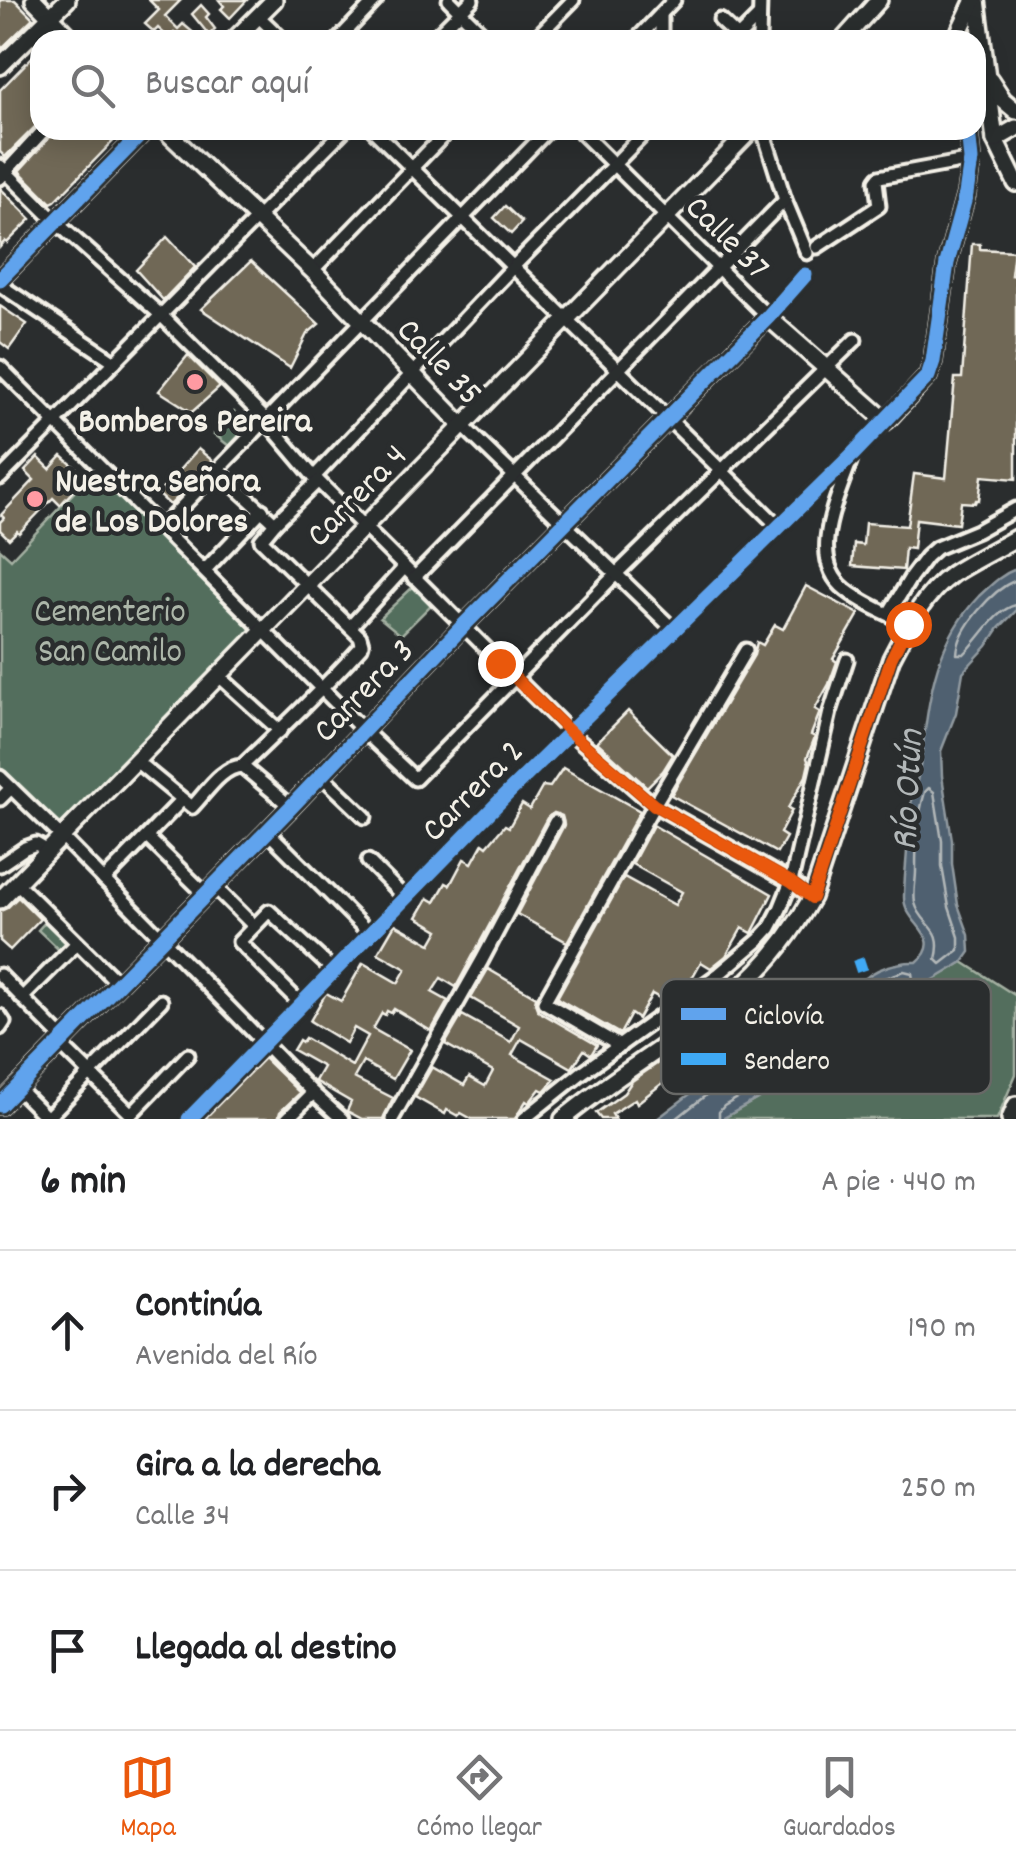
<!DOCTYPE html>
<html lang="es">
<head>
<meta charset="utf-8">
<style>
  :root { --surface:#fff; --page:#f6f6f6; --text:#202124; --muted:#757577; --line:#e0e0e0; --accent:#ea580c }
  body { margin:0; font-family:Dekko,sans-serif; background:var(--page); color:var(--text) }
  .stop { position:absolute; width:30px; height:30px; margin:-22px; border:8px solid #ea580c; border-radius:50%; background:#fff }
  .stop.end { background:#ea580c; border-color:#fff; box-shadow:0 2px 10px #0008 }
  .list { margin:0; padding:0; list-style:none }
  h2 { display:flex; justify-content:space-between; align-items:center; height:130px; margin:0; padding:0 40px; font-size:42px }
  h2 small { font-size:32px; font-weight:400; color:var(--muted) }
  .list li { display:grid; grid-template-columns:65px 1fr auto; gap:30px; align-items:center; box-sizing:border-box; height:160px; padding:0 40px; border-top:2px solid var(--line) }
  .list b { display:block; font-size:38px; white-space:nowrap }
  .list p { margin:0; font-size:32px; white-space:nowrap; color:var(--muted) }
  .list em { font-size:32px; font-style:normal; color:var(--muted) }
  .icon { flex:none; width:55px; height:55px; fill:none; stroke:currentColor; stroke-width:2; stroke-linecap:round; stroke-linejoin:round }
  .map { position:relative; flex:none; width:1016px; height:1119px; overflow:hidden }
  .search { position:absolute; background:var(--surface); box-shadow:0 5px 25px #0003; left:30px; right:30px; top:30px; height:110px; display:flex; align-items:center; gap:25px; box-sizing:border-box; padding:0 35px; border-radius:30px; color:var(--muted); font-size:38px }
  .sheet { height:610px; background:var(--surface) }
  nav { display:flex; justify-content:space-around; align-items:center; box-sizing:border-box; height:140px; border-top:2px solid var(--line); background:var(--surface); font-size:28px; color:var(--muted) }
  nav a { display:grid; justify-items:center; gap:5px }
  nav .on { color:var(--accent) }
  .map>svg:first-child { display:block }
</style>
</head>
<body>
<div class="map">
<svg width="1016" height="1119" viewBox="0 0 1016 1119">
  <rect width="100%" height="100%" fill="#2a2d2e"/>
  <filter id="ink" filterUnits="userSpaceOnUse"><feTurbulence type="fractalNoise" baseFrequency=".01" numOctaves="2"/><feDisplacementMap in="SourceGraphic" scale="20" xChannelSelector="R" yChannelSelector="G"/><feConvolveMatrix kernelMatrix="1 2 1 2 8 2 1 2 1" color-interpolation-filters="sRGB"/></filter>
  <g filter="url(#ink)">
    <g fill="#536e5d" stroke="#a4b0a2" stroke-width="2.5">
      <path d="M234 412 249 425 229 446 214 434Z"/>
      <path d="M99 466 264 630 62 837 0 777V549L11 559Z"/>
      <path d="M415 585 433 603 401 635 380 618Z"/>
      <path d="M47 920 70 941 60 951 38 930Z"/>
      <path d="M963 962 1016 996V1074L997 1119H722L778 1087 810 1063 840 1032 895 1003Z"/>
    </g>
    <path fill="#4f6070" stroke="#919aa0" stroke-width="2.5" d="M1016 569V611L999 628 987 646 963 672 956 713 941 751 942 776 952 840V864L958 905 969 935 970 952 963 962 947 972 895 1003 840 1032 810 1063 778 1087 722 1119H657L719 1072 771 1040 811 1011 831 1003 854 999C856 994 858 988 861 983 873 968 900 961 917 962 947 936 904 925 904 897 904 882 906 866 907 851 908 840 906 830 908 820 910 802 917 785 920 767 929 703 932 645 979 596 991 585 1000 575 1016 569Z"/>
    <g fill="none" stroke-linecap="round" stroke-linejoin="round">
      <g stroke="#b2b7b8" stroke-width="2.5">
        <path d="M1016 580C992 590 958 628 957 654H964C979 640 996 609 1016 605"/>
        <path d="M929 788 934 792 942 841V866L949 907 959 937V950L941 964 936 959C945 925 922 928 915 903 913 893 916 881 916 871 916 844 917 818 925 792Z"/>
        <path d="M904 971 912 973 913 980 873 1003 867 1001C867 983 888 977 904 971Z"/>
        <path d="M676 1119 725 1080 776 1049 816 1020 832 1014 837 1015V1022C823 1032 814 1046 801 1057 778 1077 750 1090 724 1106L719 1112V1119"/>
      </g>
    </g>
    <g fill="#6f6757" stroke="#f4f1e8" stroke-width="2.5">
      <path d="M0 0H15L33 18 0 50Z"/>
      <path d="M149 0H181L165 16 178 29 183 24 202 40H182L174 33 169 38 158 28 154 32 145 24 159 10Z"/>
      <path d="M219 0H247L230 18 221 9 224 6Z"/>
      <path d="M201 5 209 14 206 17 215 29 209 35 192 14Z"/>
      <path d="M40 49V122L5 157 0 152V90Z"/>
      <path d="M53 130H124L55 201 51 203 19 171 51 136Z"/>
      <path d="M0 188 31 219 7 243 5 241 0 247Z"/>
      <path d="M505 206 522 222 511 234 494 218Z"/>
      <path d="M167 237 195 267 163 300 136 270Z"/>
      <path d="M972 244H980V249L1014 251 1011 275 1016 276V346L1014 364 1016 365V479L982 476 979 500H976L975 503 961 502 958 524 916 519 913 549 905 548 903 570 852 566 854 544 863 545 865 523 907 526 914 474 946 478 955 378H962Z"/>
      <path d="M251 261 319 324 307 334 290 368 201 309Z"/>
      <path d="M0 306 27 324 9 349 0 342Z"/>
      <path d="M188 355 220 387 192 412 159 391Z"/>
      <path d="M198 449 213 461 170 505 158 494Z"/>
      <path d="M62 456 76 468 64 481 73 491 60 505 53 498 19 533 17 531 9 539 0 530V522L4 518 1 515 34 480 25 471 38 457 50 469Z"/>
      <path d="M806 586 859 614 833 659 837 662 829 684 815 709 820 712 811 735 815 737 807 758 809 763 806 776 788 808 792 810 780 833 786 837 777 853 671 795 754 655 757 642 763 645 775 625 783 629Z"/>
      <path d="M628 711 673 755 663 771 647 787 597 742Z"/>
      <path d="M563 768 640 811 567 942 517 914 564 825 562 816 554 813 547 818 456 987 441 978 432 992 448 1001 431 1031 394 1009 391 1013 387 1011 385 1015 382 1013 373 1029 410 1050 393 1079 363 1062 354 1078 393 1098 383 1119H362L347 1111 351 1102 315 1081 323 1067 293 1050 299 1040 302 1042 305 1038 352 1066 368 1036 354 1028 346 1043 310 1021 326 993 341 1001 363 963 398 983 406 969 378 953 395 924 431 944 439 930 417 917 428 898 435 902 446 883 450 885 464 859 472 863 483 843 487 846 505 825 509 827 522 804 530 809 543 786 550 787Z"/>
      <path d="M653 825 772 894 752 933 742 928 726 956 711 968 701 962 688 985 681 982 673 996 665 1001 652 994 638 1019 631 1014 620 1034 557 998 624 877 675 905 682 892 632 864Z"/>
      <path d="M18 897 40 919 10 950 0 941V911L7 908Z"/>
      <path d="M488 969 536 997 535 1003 538 1011 597 1045 591 1055 584 1050 572 1068 521 1039 512 1055 555 1079 544 1091 540 1089 529 1103 526 1101 515 1119H472L461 1113 458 1116 447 1110 445 1114 415 1097 432 1067 464 1085 469 1077 485 1086 493 1071 445 1044 462 1015 511 1042 519 1026 471 998Z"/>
      <path d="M700 1034 708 1046 703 1049 711 1061 690 1075H687L682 1068 637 1103 635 1099 612 1114 615 1119H601L596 1113 624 1093 632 1081Z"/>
      <path d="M264 1058 300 1093 280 1112 278 1119H204Z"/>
    </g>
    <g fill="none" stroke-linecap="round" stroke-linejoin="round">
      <g stroke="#f4f1e8" stroke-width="19">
        <g id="street">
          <path d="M449 0 489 40"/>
          <path d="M661 14V40"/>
          <path d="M258 16 283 40"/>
          <path d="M720 20 738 37"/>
          <path d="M338 40 376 0"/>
          <path d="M432 40 472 0"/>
          <path d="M534 40 573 0"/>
          <path d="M636 40 674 0"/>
          <path d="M735 40 759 16"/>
          <path d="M759 40 760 0"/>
          <path d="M373 130 778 526"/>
          <path d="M579 130 768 317 805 275"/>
          <path d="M763 130 785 200 807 253"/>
          <path d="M0 166 57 223 162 316 265 419 314 477 570 732 654 805 791 882 812 897"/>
          <path d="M0 178 44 130"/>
          <path d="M817 247 879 206 876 181 879 177 971 160"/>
          <path d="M312 271 449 130"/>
          <path d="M0 285 115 362"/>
          <path d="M0 367 364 731 415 779 615 575 855 340"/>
          <path d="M463 426 674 630"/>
          <path d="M851 459C838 498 806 559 846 590 864 604 888 614 909 624"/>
          <path d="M217 470 275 523"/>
          <path d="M314 477 513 267 648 130"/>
          <path d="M0 478 344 130"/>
          <path d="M162 527 548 130"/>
          <path d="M205 570 262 510"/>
          <path d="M414 578 785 200"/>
          <path d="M889 613 911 577 926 557 936 548 977 531 1016 509"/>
          <path d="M350 627 404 568"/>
          <path d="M219 676 280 731"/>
          <path d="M136 761 192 807C206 793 221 767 242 766 283 727 323 689 361 647L362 644 360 637 261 540 275 523 318 481"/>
          <path d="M242 766 291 807"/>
          <path d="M321 775 365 817"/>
          <path d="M0 777 62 837 313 1093 342 1119"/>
          <path d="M0 799 11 788"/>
          <path d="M267 831 370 934"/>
          <path d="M147 837 206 895"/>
          <path d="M368 861 405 898"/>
          <path d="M0 865 25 848 36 844 48 851"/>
          <path d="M104 880 182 800"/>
          <path d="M17 883 119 984"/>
          <path d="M214 886 254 926"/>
          <path d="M0 975 64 1040"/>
          <path d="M22 998 77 943"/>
          <path d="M301 1004 239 942 269 911 334 971"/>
          <path d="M0 1016 4 1022 0 1028"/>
          <path d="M60 1044 131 1114 188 1055"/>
          <path d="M620 1046 544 1002 654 805 746 650"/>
          <path d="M17 1088 47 1118"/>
          <path d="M46 1119 161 1001"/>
          <path d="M189 1119 507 794 886 421"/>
          <path d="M287 1119 313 1093"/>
          <path d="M392 1119 482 960 555 822"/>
          <path d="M524 1119 580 1074 719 974 759 940 770 928 780 909 791 882 830 712 847 660"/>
        </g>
      </g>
      <g stroke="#f4f1e8" stroke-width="22">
        <g id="secondary">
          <path d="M34 0 73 40"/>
          <path d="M977 0 995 140 1016 183"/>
          <path d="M234 40 274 0"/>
          <path d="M843 40 879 0"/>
          <path d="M961 40 960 30 974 0"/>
          <path d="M0 66 67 0"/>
          <path d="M990 80 1003 100 1016 111"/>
          <path d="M165 130 316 274 463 426"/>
          <path d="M995 140 1016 128"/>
          <path d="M0 279 145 130"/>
          <path d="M0 900 751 130"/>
          <path d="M0 1105 291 807 463 626 768 317 886 421 928 376 933 361 947 263 966 194 971 160 968 130"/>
          <path d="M563 1119C617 1074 680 1039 733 994 766 967 792 933 812 897L891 659C907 628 923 595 952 574 972 561 995 550 1016 538"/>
          <path d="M1010 1119 1016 1105"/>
        </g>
      </g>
      <use href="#street" stroke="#2a2d2e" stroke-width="11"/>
      <use href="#secondary" stroke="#2a2d2e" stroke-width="15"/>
      <g stroke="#3fa9f5" stroke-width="12" stroke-dasharray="25 12" stroke-linecap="butt">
        <path d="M858 959 862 971"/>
        <path d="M857 1064 872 1041 871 1026"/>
      </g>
      <g stroke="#2a2d2e" stroke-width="21">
        <g id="cycleway">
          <path d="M0 279 145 130"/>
          <path d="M0 1105 291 807 463 626 768 317 805 275"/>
          <path d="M189 1119 507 794 852 455 928 376 933 361 947 263 966 194 971 160 968 130"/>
        </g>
      </g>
      <use href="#cycleway" stroke="#60a3ed" stroke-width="15"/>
    </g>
  </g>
  <g fill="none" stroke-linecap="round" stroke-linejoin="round" filter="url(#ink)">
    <path stroke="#ea580c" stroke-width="12" d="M500 663 570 732 654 805 791 882 812 898 891 659 908 624"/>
  </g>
  <g fill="#ff9aa2" stroke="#2a2d2e" stroke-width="4">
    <circle cx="195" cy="382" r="10"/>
    <circle cx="35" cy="499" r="10"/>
  </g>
  <g text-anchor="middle" stroke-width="9" stroke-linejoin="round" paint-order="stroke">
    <g font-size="35" fill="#f4f1e8" stroke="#2a2d2e">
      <text transform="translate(729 236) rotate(45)" y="12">Calle 37</text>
      <text transform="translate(441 360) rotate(46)" y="12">Calle 35</text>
      <text transform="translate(355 494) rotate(-46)" y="12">Carrera 4</text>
      <text transform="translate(362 689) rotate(-46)" y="12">Carrera 3</text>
      <text transform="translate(471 789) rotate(-45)" y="12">Carrera 2</text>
    </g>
    <g font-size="35" font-weight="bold" fill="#f4f1e8" stroke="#2a2d2e">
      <text x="195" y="431">Bomberos Pereira</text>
      <text x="55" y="491" text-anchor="start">Nuestra Señora<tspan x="55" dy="40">de Los Dolores</tspan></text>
    </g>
    <g font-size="35" fill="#acb6a9" stroke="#2a2d2e">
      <text x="110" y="621">Cementerio<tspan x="110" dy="40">San Camilo</tspan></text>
    </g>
    <g font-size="38" font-style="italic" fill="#b2b7b8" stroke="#2a2d2e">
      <text transform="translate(905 790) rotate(-87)" y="13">Río Otún</text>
    </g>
  </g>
  <rect x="661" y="979" width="330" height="115" rx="15" fill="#2a2d2e" stroke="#676866" stroke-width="2.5"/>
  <rect x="681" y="1008" width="45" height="12" fill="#60a3ed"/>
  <rect x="681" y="1053" width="45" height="12" fill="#3fa9f5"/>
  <g font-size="28" fill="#f4f1e8">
    <text x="744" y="1024">Ciclovía</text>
    <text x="744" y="1069">Sendero</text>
  </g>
</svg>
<div class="stop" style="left:908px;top:624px"></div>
<div class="stop end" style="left:500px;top:663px"></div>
<div class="search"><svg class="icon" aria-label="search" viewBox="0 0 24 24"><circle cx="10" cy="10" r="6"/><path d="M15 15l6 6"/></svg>Buscar aquí</div>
</div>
<section class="sheet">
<h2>6 min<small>A pie · 440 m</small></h2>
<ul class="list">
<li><svg class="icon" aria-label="ahead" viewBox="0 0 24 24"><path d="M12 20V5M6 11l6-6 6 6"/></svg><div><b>Continúa</b><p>Avenida del Río</p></div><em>190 m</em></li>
<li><svg class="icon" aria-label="right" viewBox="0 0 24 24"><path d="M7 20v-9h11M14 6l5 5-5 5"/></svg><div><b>Gira a la derecha</b><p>Calle 34</p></div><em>250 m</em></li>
<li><svg class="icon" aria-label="arrive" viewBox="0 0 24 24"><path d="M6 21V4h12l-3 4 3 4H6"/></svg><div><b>Llegada al destino</b></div></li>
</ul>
</section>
<nav>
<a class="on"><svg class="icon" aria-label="map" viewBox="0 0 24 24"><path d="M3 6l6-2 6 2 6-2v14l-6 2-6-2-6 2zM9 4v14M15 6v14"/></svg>Mapa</a>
<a><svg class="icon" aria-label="directions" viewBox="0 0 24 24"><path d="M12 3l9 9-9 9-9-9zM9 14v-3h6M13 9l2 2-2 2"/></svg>Cómo llegar</a>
<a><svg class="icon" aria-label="saved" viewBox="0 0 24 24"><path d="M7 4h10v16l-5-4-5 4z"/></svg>Guardados</a>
</nav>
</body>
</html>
